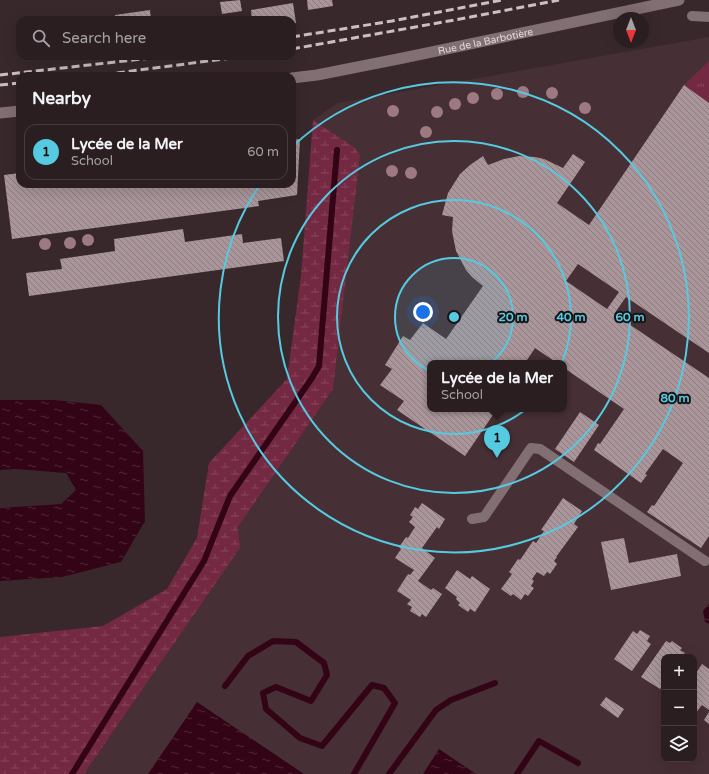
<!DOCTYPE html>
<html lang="en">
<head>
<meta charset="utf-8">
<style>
  :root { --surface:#2a1e21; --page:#362b2e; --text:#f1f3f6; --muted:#a5a2a5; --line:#463c3f; --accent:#55cae0 }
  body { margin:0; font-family:"Varela Round",sans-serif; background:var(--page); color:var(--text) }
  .controls { position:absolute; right:12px; bottom:12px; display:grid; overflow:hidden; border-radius:8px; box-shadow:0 4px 16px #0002 }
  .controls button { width:36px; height:36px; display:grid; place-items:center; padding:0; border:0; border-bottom:1px solid var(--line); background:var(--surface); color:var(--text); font:20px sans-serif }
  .compass { position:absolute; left:613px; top:12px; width:36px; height:36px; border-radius:50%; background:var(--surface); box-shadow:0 4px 16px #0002; rotate:180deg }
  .you { position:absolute; left:423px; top:312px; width:14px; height:14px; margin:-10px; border:3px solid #fff; border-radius:50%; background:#1a73e8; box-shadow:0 0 0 6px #1a73e833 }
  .badge { display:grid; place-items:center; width:26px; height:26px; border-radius:50%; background:var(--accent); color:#111; font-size:13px; font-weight:700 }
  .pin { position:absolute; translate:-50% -33px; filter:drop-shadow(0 1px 2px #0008) }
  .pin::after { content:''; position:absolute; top:21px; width:14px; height:12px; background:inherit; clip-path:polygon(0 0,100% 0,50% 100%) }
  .popup { position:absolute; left:427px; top:360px; width:140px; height:52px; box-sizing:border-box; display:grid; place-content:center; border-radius:8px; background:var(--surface); filter:drop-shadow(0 1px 3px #0005); font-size:13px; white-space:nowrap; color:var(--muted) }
  .popup b { font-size:15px; color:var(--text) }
  .popup::after { content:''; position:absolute; left:50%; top:100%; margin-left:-8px; border:8px solid transparent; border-top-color:var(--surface) }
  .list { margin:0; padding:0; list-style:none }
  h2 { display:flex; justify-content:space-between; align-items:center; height:52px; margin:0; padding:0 16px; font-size:17px }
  h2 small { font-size:13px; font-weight:400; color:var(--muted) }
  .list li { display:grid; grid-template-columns:26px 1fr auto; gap:12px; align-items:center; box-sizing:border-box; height:56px; margin:0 8px 8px; padding:0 8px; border:1px solid var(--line); border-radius:12px }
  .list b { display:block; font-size:15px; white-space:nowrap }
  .list p { margin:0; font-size:13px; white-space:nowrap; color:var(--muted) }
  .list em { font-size:13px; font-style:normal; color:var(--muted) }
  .icon { flex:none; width:22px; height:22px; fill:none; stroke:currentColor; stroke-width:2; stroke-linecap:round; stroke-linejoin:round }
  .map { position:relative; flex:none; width:709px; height:774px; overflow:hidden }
  .search { position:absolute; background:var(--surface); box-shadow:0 4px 16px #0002; left:16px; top:16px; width:280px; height:44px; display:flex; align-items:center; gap:10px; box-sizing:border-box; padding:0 14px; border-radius:12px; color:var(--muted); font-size:15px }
  .panel { position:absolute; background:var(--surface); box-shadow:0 4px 16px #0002; left:16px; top:72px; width:280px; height:116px; border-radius:12px }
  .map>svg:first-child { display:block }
</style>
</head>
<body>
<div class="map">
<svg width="709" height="774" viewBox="0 0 709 774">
  <defs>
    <pattern id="grass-tufts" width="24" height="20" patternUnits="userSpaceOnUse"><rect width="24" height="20" fill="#732942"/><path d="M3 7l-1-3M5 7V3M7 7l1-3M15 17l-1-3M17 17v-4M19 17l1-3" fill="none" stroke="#87475d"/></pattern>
    <pattern id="wetland-marsh" width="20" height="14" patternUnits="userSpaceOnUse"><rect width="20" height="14" fill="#732942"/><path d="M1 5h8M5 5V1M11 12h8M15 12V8" fill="none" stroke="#87475d"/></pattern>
    <pattern id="water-ripples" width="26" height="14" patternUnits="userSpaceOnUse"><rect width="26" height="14" fill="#330416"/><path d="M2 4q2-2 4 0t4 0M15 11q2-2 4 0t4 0" fill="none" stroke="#502837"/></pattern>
    <pattern id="building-back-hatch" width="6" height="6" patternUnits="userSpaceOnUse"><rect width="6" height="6" fill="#a9959a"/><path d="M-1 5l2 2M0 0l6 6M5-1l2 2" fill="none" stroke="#8a7c7f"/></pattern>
  </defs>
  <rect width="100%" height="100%" fill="#38282c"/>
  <path fill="#462f35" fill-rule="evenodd" d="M709 37V604L703 611 705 622 709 624V774H84L240 548 238 527 333 389 354 147 313 120 338 103ZM430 363H564V409H430ZM664 657H694V759H664Z"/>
  <path fill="url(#grass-tufts)" d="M709 61V103L684 85Z"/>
  <path fill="url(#wetland-marsh)" d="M313 120 354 147 360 155 333 389 238 527 240 548 84 774H0V637L103 626 167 589 197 538 209 463 287 379 301 276Z"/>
  <g fill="url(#water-ripples)">
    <path d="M0 400H55L101 405 143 451 145 521 121 562 62 577 0 581V508L61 504 76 490 66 473 15 469 0 470Z"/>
    <path d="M709 604V624L705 622 703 611Z"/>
    <path d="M197 702 304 774H148Z"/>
    <path d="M439 749 476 774H423Z"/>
  </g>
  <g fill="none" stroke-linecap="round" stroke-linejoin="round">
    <g stroke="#330416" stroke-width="6">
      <path d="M225 686 248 656 273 641 296 642 324 663 327 675 311 701 276 687 263 693 266 709 300 738 322 746 372 685 384 688 395 703 354 774"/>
      <path d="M72 774 204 561 230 496 312 378 319 366 337 150"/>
      <path d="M389 774 436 710 451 700 495 683"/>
      <path d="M517 774 539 741 578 763"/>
    </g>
  </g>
  <g fill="url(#building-back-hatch)" fill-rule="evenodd">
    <path d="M240 0 242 11 222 14 220 2Z"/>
    <path d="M307 0H332L333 6 308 10Z"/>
    <path d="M293 3 296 23 292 24V20H252L251 10Z"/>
    <path d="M150 10 151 20H116L115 15Z"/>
    <path d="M684 85 709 103V353L626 297 614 314 709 378V536L701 548 647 512 652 505 654 506 683 463 663 449 645 474 647 475 641 483 594 450 598 443 600 444 624 409 564 368V363H557L535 348 525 363H430V409H497L465 456 397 410 404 401 380 385 392 369 385 365 403 336 410 340 423 323 446 339 483 286 472 277 466 270 456 251 452 231 453 217 442 215 448 193 460 174 470 165 483 156 488 165 504 159 519 156 535 157 544 159 563 168 573 154 585 162 557 203 589 225ZM578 264 619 292 607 309 566 281Z"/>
    <path d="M300 139 297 195 258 201 259 206 12 239 4 175 20 173V184H292V140Z"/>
    <path d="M183 229 185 242 242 234 243 243 281 238 284 261 29 296 26 273 62 269 60 259 115 251 114 239Z"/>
    <path d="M580 412 599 425 574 462 555 449Z"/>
    <path d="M563 498 582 511 574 524 578 527 556 557H557L554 561 557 564 550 574 547 572 544 576 537 572 532 579 534 581 531 586 534 588 528 596 525 594 521 600 513 594 511 596 501 589 512 574 509 572 518 559 520 560 533 541 536 543 544 531 541 530Z"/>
    <path d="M422 503 445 519 439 529 437 527 422 548 435 558 418 581 431 590 433 588 442 594 426 617 422 614 420 617 410 611 412 607 407 604 411 600 397 591 408 574 410 575 414 570 395 558 401 549 399 547 406 537 408 538 415 527 409 522 413 517 410 515 415 507 418 509Z"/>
    <path d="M624 538 629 563 677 554 681 576 611 590 601 542Z"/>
    <path d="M457 570 470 579 472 576 490 589 475 612 470 609 468 612 458 605 460 603 456 599 457 597 445 588Z"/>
    <path d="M640 630 650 636 647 641 651 644 632 671 614 659 633 631 637 634Z"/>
    <path d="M666 641 670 643 672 641 682 648 680 650 685 653 682 657H664V683L660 689 641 677Z"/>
    <path d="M702 664 709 669V710L702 705 695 714 694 713V676Z"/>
    <path d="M606 697 624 709 618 718 600 705Z"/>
    <path d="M709 712V724L704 720Z"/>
  </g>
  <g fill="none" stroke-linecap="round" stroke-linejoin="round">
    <g stroke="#826f74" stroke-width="10">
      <path d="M692 16 709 17"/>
      <path d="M472 519 484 517 531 448 540 449 705 561"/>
    </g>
    <g stroke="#826f74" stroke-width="11">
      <path id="s1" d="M292 78 317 75 403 58 679 0"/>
      <path d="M0 113 20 111"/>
    </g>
    <g stroke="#cabfc2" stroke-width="3" stroke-dasharray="8 4" stroke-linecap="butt">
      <path d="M292 37 392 21 502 0"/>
      <path d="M292 49 460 19 559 0"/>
      <path d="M0 75 169 56"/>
      <path d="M93 76 247 56"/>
      <path d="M0 85 20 83"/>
    </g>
  </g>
  <g fill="#9d7982">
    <circle cx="523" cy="92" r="6"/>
    <circle cx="552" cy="93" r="6"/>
    <circle cx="497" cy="94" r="6"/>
    <circle cx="473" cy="98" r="6"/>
    <circle cx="455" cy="104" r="6"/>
    <circle cx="585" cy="108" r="6"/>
    <circle cx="393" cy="111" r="6"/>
    <circle cx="437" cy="112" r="6"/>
    <circle cx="426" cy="132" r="6"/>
    <circle cx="392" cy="171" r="6"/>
    <circle cx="411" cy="173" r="6"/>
    <circle cx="88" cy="240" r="6"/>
    <circle cx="70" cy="243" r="6"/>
    <circle cx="45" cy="244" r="6"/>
  </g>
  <circle cx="454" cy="317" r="59" fill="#55cae0" fill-opacity=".12"/>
  <g fill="none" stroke="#55cae0" stroke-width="2">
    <circle cx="454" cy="317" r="59"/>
    <circle cx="454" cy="317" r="117"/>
    <circle cx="454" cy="317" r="176"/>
    <path d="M292 147A235 235 0 1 1 259 186"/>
  </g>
  <g text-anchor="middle" stroke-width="4" stroke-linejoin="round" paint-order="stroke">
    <g font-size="10" fill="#e0d6d8" stroke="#1a1315">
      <text dy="4" stroke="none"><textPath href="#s1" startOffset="197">Rue de la Barbotière</textPath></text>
    </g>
  </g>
  <circle cx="454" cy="317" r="6" fill="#55cae0" stroke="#1a1315" stroke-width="2"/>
  <g font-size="12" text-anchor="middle" font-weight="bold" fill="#55cae0" stroke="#1a1315" stroke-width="4" stroke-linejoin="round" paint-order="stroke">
    <text x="513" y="321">20 m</text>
    <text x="571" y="321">40 m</text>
    <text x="630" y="321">60 m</text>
    <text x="675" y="402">80 m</text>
  </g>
</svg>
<div class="controls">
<button>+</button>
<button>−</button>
<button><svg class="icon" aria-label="layers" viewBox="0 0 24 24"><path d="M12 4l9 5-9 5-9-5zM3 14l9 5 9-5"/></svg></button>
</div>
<svg class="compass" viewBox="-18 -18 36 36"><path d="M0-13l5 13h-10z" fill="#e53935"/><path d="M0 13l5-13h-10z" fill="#a5a2a5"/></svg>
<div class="you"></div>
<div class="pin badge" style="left:497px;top:458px">1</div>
<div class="popup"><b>Lycée de la Mer</b>School</div>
<div class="search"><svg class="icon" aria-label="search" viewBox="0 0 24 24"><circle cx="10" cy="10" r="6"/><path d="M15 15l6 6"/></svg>Search here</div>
<section class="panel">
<h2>Nearby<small></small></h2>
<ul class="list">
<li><span class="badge">1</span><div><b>Lycée de la Mer</b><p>School</p></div><em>60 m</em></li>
</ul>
</section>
</div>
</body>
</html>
